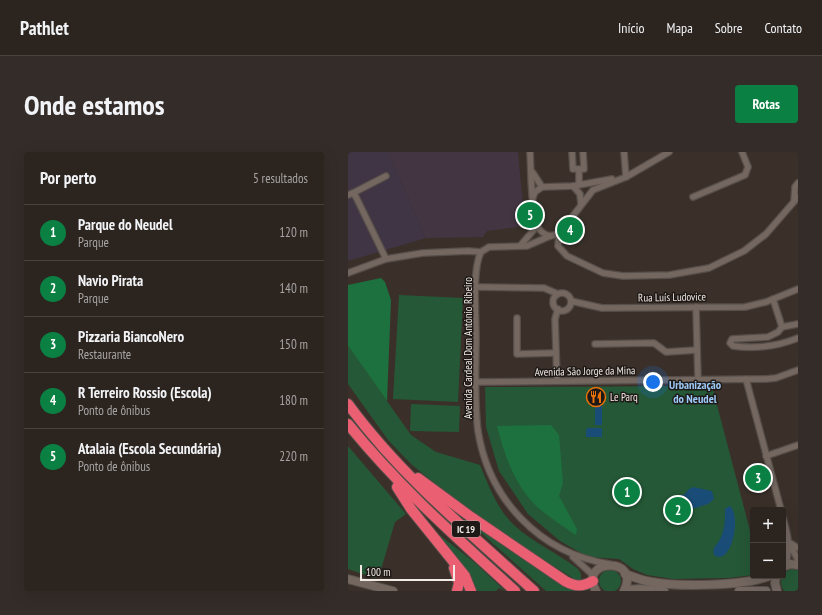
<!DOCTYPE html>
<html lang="pt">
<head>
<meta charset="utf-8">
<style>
  :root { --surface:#2c241f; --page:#342c28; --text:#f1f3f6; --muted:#a6a4a4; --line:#48413d; --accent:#0b8043 }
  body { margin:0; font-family:"PT Sans Narrow",sans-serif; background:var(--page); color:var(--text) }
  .controls { position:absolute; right:12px; bottom:12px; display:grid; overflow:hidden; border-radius:4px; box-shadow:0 4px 16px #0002 }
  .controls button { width:36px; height:36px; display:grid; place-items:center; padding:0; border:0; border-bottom:1px solid var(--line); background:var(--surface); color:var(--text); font:20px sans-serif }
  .scale { position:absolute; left:12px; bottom:10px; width:95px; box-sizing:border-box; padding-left:4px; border:2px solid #f0e9e4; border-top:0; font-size:11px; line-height:14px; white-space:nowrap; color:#f0e9e4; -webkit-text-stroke:3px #1e1916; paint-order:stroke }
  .you { position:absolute; left:305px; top:230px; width:14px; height:14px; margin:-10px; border:3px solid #fff; border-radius:50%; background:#1a73e8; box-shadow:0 0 0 6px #1a73e833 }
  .badge { display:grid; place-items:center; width:26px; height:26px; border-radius:50%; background:var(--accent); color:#fff; font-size:13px; font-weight:700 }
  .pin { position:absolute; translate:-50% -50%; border:2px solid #fff; box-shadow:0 1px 4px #0006 }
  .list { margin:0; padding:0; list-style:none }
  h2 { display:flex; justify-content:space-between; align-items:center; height:52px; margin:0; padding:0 16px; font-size:17px }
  h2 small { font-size:13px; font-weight:400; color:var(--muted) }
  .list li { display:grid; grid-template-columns:26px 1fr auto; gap:12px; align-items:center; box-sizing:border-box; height:56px; padding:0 16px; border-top:1px solid var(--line) }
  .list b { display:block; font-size:15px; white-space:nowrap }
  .list p { margin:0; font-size:13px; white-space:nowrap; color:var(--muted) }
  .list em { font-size:13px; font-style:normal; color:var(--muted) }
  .map { position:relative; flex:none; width:450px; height:439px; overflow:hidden; border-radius:4px }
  header { display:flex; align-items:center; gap:24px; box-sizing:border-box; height:56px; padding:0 20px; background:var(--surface); border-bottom:1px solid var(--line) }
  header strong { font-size:19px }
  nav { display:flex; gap:22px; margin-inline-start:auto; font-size:14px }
  .intro { display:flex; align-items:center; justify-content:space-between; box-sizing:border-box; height:96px; padding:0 24px }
  h1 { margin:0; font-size:28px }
  .button { padding:10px 18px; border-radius:4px; background:var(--accent); color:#fff; font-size:14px; font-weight:700 }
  main { display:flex; gap:24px; padding:0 24px }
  aside { flex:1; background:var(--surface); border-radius:4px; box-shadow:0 4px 16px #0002 }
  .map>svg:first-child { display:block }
</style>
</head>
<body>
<header>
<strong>Pathlet</strong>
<nav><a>Início</a><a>Mapa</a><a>Sobre</a><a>Contato</a></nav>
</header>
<div class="intro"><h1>Onde estamos</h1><a class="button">Rotas</a></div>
<main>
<aside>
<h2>Por perto<small>5 resultados</small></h2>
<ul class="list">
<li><span class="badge">1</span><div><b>Parque do Neudel</b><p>Parque</p></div><em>120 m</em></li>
<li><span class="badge">2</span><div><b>Navio Pirata</b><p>Parque</p></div><em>140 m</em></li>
<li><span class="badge">3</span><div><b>Pizzaria BiancoNero</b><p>Restaurante</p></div><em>150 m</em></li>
<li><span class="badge">4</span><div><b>R Terreiro Rossio (Escola)</b><p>Ponto de ônibus</p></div><em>180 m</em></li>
<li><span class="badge">5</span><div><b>Atalaia (Escola Secundária)</b><p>Ponto de ônibus</p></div><em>220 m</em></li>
</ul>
</aside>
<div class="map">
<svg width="450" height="439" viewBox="0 0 450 439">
  <rect width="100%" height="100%" fill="#3a3029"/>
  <path fill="#403545" d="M0 0H40L78 86 0 109Z"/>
  <path fill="#433542" d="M40 0H170L177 74 139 79 135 85 78 86Z"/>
  <g fill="#255836">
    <path d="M51 143 115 146 110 250 45 247Z"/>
    <path d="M0 194 63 283 88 300 132 313C141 334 149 357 166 373 185 391 210 401 230 417L233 422V428H228L129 366 63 312 40 288 0 232Z"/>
    <path d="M364 234 405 390V423L381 426 325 427 299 423 285 417 271 407 240 405 212 389 180 362 151 319 138 275 137 235Z"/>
    <path d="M63 252 112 254 111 280 62 279Z"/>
    <path d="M0 294 58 362 47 370 32 421 26 426 0 417Z"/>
    <path d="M131 376 227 439H198L132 380Z"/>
    <path d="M84 377 126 410 157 439 151 436 148 439H126Z"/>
    <path d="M443 417 450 418V439H436C430 430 433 421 443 417Z"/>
    <circle cx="262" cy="429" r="11"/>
  </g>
  <g fill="#1d713f">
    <path d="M33 126 37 130 43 148 39 249 0 194V133Z"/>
    <path d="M203 273 211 283 215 331 211 344 229 377 228 383C212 372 192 360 180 345 164 325 155 298 149 274Z"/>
  </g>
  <g fill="#194c76">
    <rect x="247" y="253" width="7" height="20"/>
    <path d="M240 276H254V285H238V278Z"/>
    <path d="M345 335 364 339 366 347 360 352 341 358C335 355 330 351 332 343H336L341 337Z"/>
    <path d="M382 354C394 365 383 415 366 403 364 396 368 394 371 389 377 379 377 368 377 357Z"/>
  </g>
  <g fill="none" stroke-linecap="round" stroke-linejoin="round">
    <g stroke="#574e49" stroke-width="8">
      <g id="street">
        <path d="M182 0C183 16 183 62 190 75 192 79 197 83 202 84L211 82 245 38 278 25 321 0"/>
        <path d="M224 0 225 17H236L235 0"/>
        <path d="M276 0 278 25"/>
        <path d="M231 17V32"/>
        <path d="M185 21 194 35"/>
        <path d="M225 34 232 42 233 52"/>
        <path d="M5 41 38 24"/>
        <path d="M0 43 5 41 8 45 38 107"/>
        <path d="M185 45 187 40 194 35 225 34 264 27"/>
        <path d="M345 45 397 23 400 15 394 0"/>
        <path d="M446 49 447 35 450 31"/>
        <path d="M211 82 210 94 219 104 255 121 275 124 321 123 361 116 396 99 418 82 450 45"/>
        <path d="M172 94 189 74"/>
        <path d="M133 100C124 117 128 164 128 185 128 216 126 248 130 279 141 348 192 401 261 412"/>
        <path d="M0 121 38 107 75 101 120 99 133 100 141 95 179 94 202 84"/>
        <path d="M128 135 196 136 210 142"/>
        <circle cx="214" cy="150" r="9"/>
        <path d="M425 147 434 175"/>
        <path d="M223 149 254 156 397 155 418 150 450 137"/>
        <path d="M348 155 350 228"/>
        <path d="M169 166V202L208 201"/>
        <path d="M450 172 434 175 430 180 420 185 384 187 382 191 385 194C408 197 428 195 450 186"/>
        <path d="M247 192 306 191 318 200 349 198"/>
        <path d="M398 227 433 358"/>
        <path d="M209 229 207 167 210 157"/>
        <path d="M129 230 418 227 428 226 450 218"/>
        <path d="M418 304 450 293"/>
        <path d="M435 366C440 383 443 396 437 414"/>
        <path d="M442 391 450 396"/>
        <path d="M443 395 450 408"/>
        <path d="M225 405 246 424"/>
      </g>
    </g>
    <g stroke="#574e49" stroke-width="10">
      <g id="secondary">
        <path d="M435 415 442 412 450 413"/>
        <path d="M277 422C286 425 295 429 304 430 331 435 396 434 421 424"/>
        <path d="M428 424 427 431 429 439"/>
        <path d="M0 427 45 439"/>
        <path d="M277 438 292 437 316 439"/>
        <path d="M248 439C229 406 294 404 276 439"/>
        <path d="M391 439H418"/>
      </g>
    </g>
    <g stroke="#574e49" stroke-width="12">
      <g id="highway">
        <path d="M0 252C52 323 121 380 186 439"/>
        <path d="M0 272C51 335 108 385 167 439"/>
        <path d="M70 326 123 365 217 429C228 435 234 435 245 429"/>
        <path d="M49 335 63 357 117 424 123 439"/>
        <path d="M106 416 111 431 109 439"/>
      </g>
    </g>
    <use href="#street" stroke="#736760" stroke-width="5.5"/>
    <use href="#secondary" stroke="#736760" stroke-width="8"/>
    <use href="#highway" stroke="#ea6072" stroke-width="10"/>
  </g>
  <defs>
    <g id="restaurant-ring" transform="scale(1)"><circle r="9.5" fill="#1e1916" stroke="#e8710a" stroke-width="1.5"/><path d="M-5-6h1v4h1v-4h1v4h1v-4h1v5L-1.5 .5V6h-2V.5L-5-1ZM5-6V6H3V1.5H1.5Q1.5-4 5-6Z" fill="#e8710a"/></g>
  </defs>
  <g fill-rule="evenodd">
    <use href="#restaurant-ring" x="248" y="245"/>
  </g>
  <g text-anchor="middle" stroke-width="3" stroke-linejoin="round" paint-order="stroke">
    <rect fill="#1e1916" stroke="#b1aba6" stroke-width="1" x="104" y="369" width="28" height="16" rx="3"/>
    <g font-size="10" font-weight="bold" fill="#f0e9e4">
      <text x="118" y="381">IC 19</text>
    </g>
    <g font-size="11" fill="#f0e9e4" stroke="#1e1916">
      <text transform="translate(324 145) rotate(-1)" y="4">Rua Luís Ludovice</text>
      <text transform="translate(120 196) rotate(-90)" y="4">Avenida Cardeal Dom António Ribeiro</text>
      <text transform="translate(237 219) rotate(-1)" y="4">Avenida São Jorge da Mina</text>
    </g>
    <g font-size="11" fill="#f0e9e4" stroke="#1e1916" text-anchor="start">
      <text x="262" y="249">Le Parq</text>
    </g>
    <g font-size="12" font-weight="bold" fill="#9dcaf8" stroke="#1e1916">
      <text x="347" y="237">Urbanização<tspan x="347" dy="14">do Neudel</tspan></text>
    </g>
  </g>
</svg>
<div class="controls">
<button>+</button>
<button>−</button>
</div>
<div class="scale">100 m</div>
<div class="you"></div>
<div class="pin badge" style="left:279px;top:340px">1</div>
<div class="pin badge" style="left:330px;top:358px">2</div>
<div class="pin badge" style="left:410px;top:326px">3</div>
<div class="pin badge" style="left:222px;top:78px">4</div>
<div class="pin badge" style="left:182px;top:63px">5</div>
</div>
</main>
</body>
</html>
